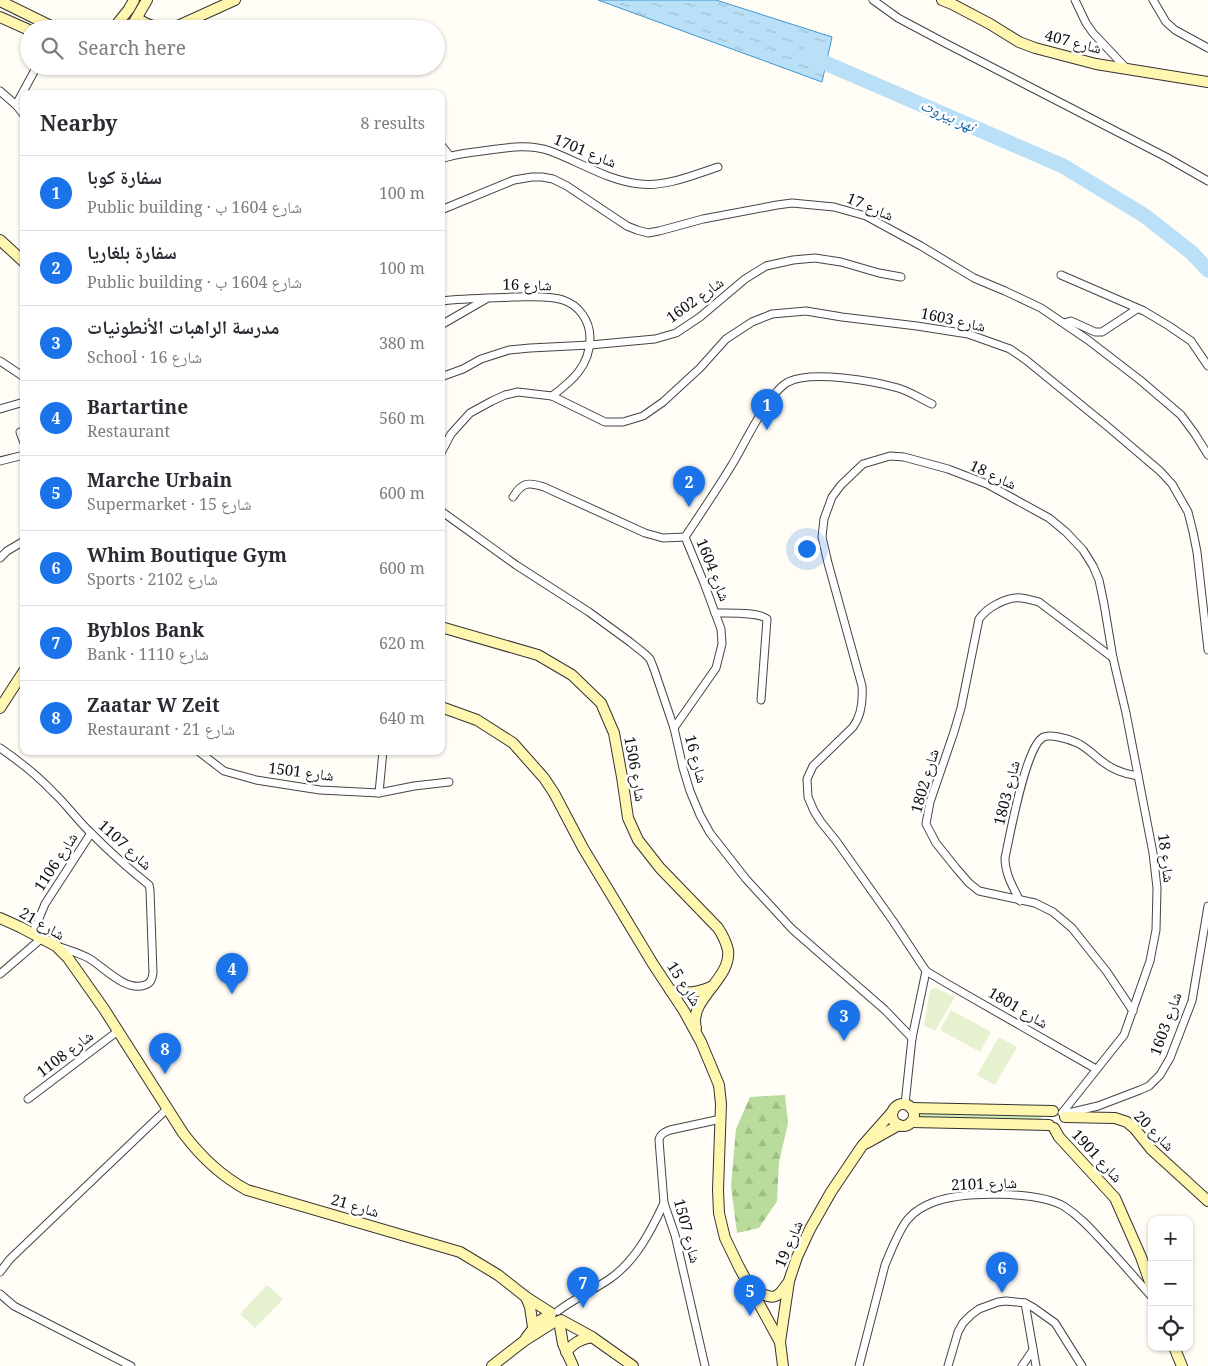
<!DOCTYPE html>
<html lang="en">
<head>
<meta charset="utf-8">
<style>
  :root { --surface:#fff; --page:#f7f7f7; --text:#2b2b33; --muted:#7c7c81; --line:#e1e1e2; --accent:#1a73e8 }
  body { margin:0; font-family:"Noto Serif","Noto Naskh Arabic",serif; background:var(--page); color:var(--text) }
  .controls { position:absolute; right:15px; bottom:15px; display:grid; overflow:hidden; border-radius:10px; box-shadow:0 1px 4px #0004 }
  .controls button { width:45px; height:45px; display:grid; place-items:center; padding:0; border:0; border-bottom:1px solid var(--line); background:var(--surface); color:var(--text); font:25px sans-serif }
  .you { position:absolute; left:806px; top:548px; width:18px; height:18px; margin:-12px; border:4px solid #fff; border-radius:50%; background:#1a73e8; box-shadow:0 0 0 8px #1a73e833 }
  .badge { display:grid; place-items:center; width:32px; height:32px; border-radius:50%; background:var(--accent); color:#fff; font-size:16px; font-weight:700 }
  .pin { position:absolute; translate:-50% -41px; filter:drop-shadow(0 1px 2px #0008) }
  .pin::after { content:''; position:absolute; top:26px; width:18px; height:15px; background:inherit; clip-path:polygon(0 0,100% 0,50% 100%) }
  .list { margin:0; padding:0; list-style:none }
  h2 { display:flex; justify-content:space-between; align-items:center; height:65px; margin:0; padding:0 20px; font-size:21px }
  h2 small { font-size:16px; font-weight:400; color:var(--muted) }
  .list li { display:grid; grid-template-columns:32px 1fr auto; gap:15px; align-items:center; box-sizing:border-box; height:75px; padding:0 20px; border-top:1px solid var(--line) }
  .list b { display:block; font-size:19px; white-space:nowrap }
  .list p { margin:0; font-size:16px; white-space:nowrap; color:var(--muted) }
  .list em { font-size:16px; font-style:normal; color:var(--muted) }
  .icon { flex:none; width:28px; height:28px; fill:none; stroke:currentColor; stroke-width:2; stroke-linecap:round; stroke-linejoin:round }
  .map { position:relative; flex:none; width:1208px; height:1366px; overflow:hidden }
  .search { position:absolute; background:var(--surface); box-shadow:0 1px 4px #0004; left:20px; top:20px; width:425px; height:55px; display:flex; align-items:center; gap:12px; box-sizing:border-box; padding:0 18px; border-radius:28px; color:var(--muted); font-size:19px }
  .panel { position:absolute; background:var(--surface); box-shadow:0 1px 4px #0004; left:20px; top:90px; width:425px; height:665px; border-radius:10px }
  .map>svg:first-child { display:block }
</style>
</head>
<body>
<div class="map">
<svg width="1208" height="1366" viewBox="0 0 1208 1366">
  <defs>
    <pattern id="forest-firs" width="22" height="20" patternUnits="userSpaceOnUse" patternTransform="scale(1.25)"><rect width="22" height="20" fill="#b9dc9c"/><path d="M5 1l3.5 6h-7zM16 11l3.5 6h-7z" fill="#9ebc85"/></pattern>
    <pattern id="water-ripples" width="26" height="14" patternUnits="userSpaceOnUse" patternTransform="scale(1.25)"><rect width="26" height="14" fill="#b9e0f7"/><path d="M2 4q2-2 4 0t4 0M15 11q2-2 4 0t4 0" fill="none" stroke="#9ebfd3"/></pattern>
  </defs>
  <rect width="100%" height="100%" fill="#fffdf5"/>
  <path fill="#d5ebbd" d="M919 1113 1041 1115 1042 1120 918 1118Z"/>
  <path fill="url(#forest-firs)" d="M785 1095 788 1124 779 1162 777 1201 759 1228 737 1233 731 1186 736 1129 750 1097Z"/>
  <g fill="#e6f2cf">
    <path d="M936 988 955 997 935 1031 924 1026 930 990Z"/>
    <path d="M951 1010 991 1032 980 1052 940 1030Z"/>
    <path d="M999 1037 1017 1047 995 1085 977 1075Z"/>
    <path d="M267 1285 283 1299 255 1328 240 1314Z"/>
  </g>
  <path fill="url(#water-ripples)" stroke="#3f96cf" d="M598 0H716L832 37 822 82Z"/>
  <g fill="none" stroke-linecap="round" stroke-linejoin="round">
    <path stroke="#b9e0f7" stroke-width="15" d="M807 55 1063 166 1145 216 1192 253 1208 270"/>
    <g stroke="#444" stroke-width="9">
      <g id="street">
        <path d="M873 0 898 18 945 43 1166 157 1208 181"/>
        <path d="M1075 0 1086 23 1093 33 1126 68"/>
        <path d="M1153 0 1166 22 1175 30 1208 48"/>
        <path d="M0 91 16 105 24 115"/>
        <path d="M16 105 37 66"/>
        <path d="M441 145 450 156"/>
        <path d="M441 159C455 154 468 153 482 151 505 148 528 143 550 151 580 162 608 181 640 184 666 187 693 175 718 167"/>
        <path d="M441 210 514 180 532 177H542L553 179 567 186 627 226 637 230 648 233 659 231 703 219 777 205 792 203 834 207 866 216 921 246 974 278 1005 291 1041 308 1088 340 1140 380 1181 415 1195 434 1208 455"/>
        <path d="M1061 275 1144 311 1169 326 1191 341 1208 366"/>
        <path d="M441 301C465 298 490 298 514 297 528 297 550 295 563 300 579 305 590 321 590 338 590 366 572 381 552 396"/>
        <path d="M1064 323 1071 321 1095 332H1102L1137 309"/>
        <path d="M441 325 486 299"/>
        <path d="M0 361 24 377"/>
        <path d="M441 377 463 369 481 359 509 350 530 348 590 345 655 339 676 333 700 317 745 279 766 266 793 260 815 258 841 262 879 273 901 277"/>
        <path d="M0 409 24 402"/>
        <path d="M20 432 24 443"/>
        <path d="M441 453 451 434 470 413 492 401 505 395 518 392 552 396 605 422H623L643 416 663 402 700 368 726 339 752 322 772 314 806 311 842 317 917 326 968 334 1010 349 1026 360 1107 426 1160 471 1172 484 1188 512 1193 532 1197 552 1208 650"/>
        <path d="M0 461 24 455"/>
        <path d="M513 497C522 482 528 482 544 487L645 533 663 538 685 537"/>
        <path d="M441 511 516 565 589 612 630 642 645 654 650 659 654 669 674 728 683 768 690 791 700 815 710 833 746 879 792 929 885 1010 912 1038"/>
        <path d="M685 537C701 513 718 488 733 463 745 443 768 393 788 382 812 370 873 381 898 388 909 391 921 399 932 404"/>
        <path d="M0 558 7 551 24 541"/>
        <path d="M715 613C727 613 759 612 767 619L761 700"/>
        <path d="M1113 658 1039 602C1021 597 1014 595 997 604 989 608 984 612 979 619L961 708 954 732 930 802 926 824 936 843 956 868 969 883 979 891 1035 903 1053 912 1072 928 1107 972 1133 1011"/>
        <path d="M674 728 716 668 722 644 721 629 704 583 685 537"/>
        <path d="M0 748C19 761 37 775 53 792 67 805 78 821 92 834 110 852 129 869 149 885L150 890 153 973C152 979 151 983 145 985 126 992 106 969 90 959 80 953 68 950 57 946"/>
        <path d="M198 751 224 771 256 780 320 790 379 793 414 786 449 782"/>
        <path d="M379 793 383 751"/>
        <path d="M1020 901C1013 887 1005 874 1005 858 1010 835 1025 750 1042 738 1049 733 1068 739 1075 742 1086 746 1093 755 1103 762 1113 770 1125 774 1138 776"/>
        <path d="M33 933 45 904 91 833"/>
        <path d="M0 974 42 938"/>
        <path d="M28 1099 118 1031"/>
        <path d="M905 1104 912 1038 926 971"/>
        <path d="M1062 1113 1124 1035 1150 961 1156 930 1157 888 1153 853 1126 713 1113 658 1104 604 1099 580 1093 566 1083 550 1066 532 1049 518 987 484 948 469 904 457 890 456 863 464 841 485 832 497 824 519 822 537 828 563 862 686C863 701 862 715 853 727L813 766 807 779 808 797 814 811 821 822 837 842 893 921 926 971 946 983 1096 1069"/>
        <path d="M1064 1114 1098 1106 1140 1090 1149 1086 1160 1075 1170 1058 1192 1001 1208 906"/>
        <path d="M0 1272 10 1259 167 1109"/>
        <path d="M0 1294 14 1306 131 1366"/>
        <path d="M1025 1303 1036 1366"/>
        <path d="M558 1311C575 1298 594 1290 611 1278 636 1260 651 1231 664 1203"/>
        <path d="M705 1366 675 1235 664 1203 659 1140C660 1134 665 1132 670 1130L721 1119"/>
        <path d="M859 1366 885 1265C890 1253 900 1227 909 1218 915 1211 926 1205 934 1202 964 1191 1039 1191 1065 1207 1079 1216 1090 1228 1101 1240 1119 1259 1135 1278 1152 1297"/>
        <path d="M948 1366 958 1332 963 1323 971 1315 979 1309 998 1302 1006 1301 1025 1303 1034 1308 1055 1323 1082 1366"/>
        <path d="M1022 1366 1033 1350"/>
      </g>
    </g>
    <g stroke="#333" stroke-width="12">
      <g id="secondary">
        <path d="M942 0 952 4 990 24 1019 42 1035 48 1096 64 1208 82"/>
        <path d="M0 1 57 29"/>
        <path d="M0 17 29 30"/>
        <path d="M137 18C153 29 158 27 177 26"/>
        <path d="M113 29 129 9 134 0"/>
        <path d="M130 29 147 0"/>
        <path d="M171 29 235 0"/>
        <path d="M0 240 24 262"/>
        <path d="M441 627 538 655 572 675 601 703 614 733 622 777 628 818 638 840 660 868 718 928C722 934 726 942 728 950 732 979 688 999 696 1028"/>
        <path d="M441 707 477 720 513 743 544 778 554 793 583 848 653 964 684 1011 701 1042 719 1085 721 1104 718 1190 719 1213 723 1230 725 1238 739 1267 780 1342"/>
        <path d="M0 708 24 671"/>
        <path d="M0 918 20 927 56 946 68 958 104 1009 183 1133C201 1157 221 1176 247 1190L460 1252 498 1275 526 1297 551 1313"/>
        <path d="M670 990C686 994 698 993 713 986"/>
        <circle cx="903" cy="1115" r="11"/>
        <path d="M911 1108 1053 1111"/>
        <path d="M1065 1117 1115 1118 1127 1122 1135 1129 1151 1149 1208 1201"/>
        <path d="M911 1122 1049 1125"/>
        <path d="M1054 1128 1059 1137 1115 1198 1141 1257 1152 1288"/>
        <path d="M867 1143 899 1125"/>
        <path d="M752 1290C770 1296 774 1304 787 1284"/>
        <path d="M526 1297 530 1307 533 1327"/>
        <path d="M561 1320 592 1337 633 1366"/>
        <path d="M559 1321 563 1344 573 1366"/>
        <path d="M526 1338 539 1321 551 1314"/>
        <path d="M1174 1347 1182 1366"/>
        <path d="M566 1352C574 1343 580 1339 592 1337"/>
        <path d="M492 1366 524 1341 554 1322"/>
        <path d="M783 1366 780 1342 789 1281 797 1257 810 1229 831 1192 862 1146 893 1111"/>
      </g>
    </g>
    <use href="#street" stroke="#fff" stroke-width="7"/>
    <use href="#secondary" stroke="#fff6b0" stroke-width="10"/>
  </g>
  <g text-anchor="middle" stroke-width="5" stroke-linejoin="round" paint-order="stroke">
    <g font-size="15" fill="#111" stroke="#fff">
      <text transform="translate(1073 42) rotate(14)" y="5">شارع 407</text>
      <text transform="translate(585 151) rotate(22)" y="5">شارع 1701</text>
      <text transform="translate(870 207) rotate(23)" y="5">شارع 17</text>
      <text transform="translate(527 285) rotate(1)" y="5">شارع 16</text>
      <text transform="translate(695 300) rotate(-36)" y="5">شارع 1602</text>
      <text transform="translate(953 320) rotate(12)" y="5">شارع 1603</text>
      <text transform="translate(993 475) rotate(25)" y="5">شارع 18</text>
      <text transform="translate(713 570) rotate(68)" y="5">شارع 1604</text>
      <text transform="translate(696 759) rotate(75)" y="5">شارع 16</text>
      <text transform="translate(635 769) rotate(80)" y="5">شارع 1506</text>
      <text transform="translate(301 772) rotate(7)" y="5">شارع 1501</text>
      <text transform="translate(925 781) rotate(-74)" y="5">شارع 1802</text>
      <text transform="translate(1007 793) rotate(-76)" y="5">شارع 1803</text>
      <text transform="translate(125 845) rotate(42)" y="5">شارع 1107</text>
      <text transform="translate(1166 858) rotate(83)" y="5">شارع 18</text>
      <text transform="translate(56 862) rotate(-57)" y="5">شارع 1106</text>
      <text transform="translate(42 924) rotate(30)" y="5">شارع 21</text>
      <text transform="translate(684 984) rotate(57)" y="5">شارع 15</text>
      <text transform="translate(1018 1008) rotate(30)" y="5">شارع 1801</text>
      <text transform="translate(1166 1024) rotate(-70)" y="5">شارع 1603</text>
      <text transform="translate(65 1054) rotate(-37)" y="5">شارع 1108</text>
      <text transform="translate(1154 1131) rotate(45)" y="5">شارع 20</text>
      <text transform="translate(1097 1156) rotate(47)" y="5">شارع 1901</text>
      <text transform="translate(984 1184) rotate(-2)" y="5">شارع 2101</text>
      <text transform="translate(355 1206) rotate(16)" y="5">شارع 21</text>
      <text transform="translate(687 1231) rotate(75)" y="5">شارع 1507</text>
      <text transform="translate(789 1244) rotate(-67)" y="5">شارع 19</text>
    </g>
    <g font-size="16" font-style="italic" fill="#1768a6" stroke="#fff">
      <text transform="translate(948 115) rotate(24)" y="6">نهر بيروت</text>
    </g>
  </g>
</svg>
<div class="controls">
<button>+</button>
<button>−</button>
<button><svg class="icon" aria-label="locate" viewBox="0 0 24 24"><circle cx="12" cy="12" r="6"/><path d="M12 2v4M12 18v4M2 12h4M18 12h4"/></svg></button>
</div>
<div class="you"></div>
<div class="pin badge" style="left:767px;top:430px">1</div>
<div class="pin badge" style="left:689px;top:507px">2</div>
<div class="pin badge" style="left:844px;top:1041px">3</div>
<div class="pin badge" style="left:232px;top:994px">4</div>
<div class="pin badge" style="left:750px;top:1316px">5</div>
<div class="pin badge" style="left:1002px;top:1293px">6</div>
<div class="pin badge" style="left:583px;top:1308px">7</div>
<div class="pin badge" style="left:165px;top:1074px">8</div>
<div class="search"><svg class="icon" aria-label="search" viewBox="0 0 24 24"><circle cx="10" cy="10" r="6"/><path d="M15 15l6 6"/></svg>Search here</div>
<section class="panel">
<h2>Nearby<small>8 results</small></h2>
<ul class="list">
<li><span class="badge">1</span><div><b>سفارة كوبا</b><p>Public building · شارع 1604 ب</p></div><em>100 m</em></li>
<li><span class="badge">2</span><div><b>سفارة بلغاريا</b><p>Public building · شارع 1604 ب</p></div><em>100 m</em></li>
<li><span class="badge">3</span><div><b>مدرسة الراهبات الأنطونيات</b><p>School · شارع 16</p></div><em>380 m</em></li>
<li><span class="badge">4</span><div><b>Bartartine</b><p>Restaurant</p></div><em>560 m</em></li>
<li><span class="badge">5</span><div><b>Marche Urbain</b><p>Supermarket · شارع 15</p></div><em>600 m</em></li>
<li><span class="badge">6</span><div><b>Whim Boutique Gym</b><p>Sports · شارع 2102</p></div><em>600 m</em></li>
<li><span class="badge">7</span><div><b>Byblos Bank</b><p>Bank · شارع 1110</p></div><em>620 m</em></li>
<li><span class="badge">8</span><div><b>Zaatar W Zeit</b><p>Restaurant · شارع 21</p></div><em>640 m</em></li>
</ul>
</section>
</div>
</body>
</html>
